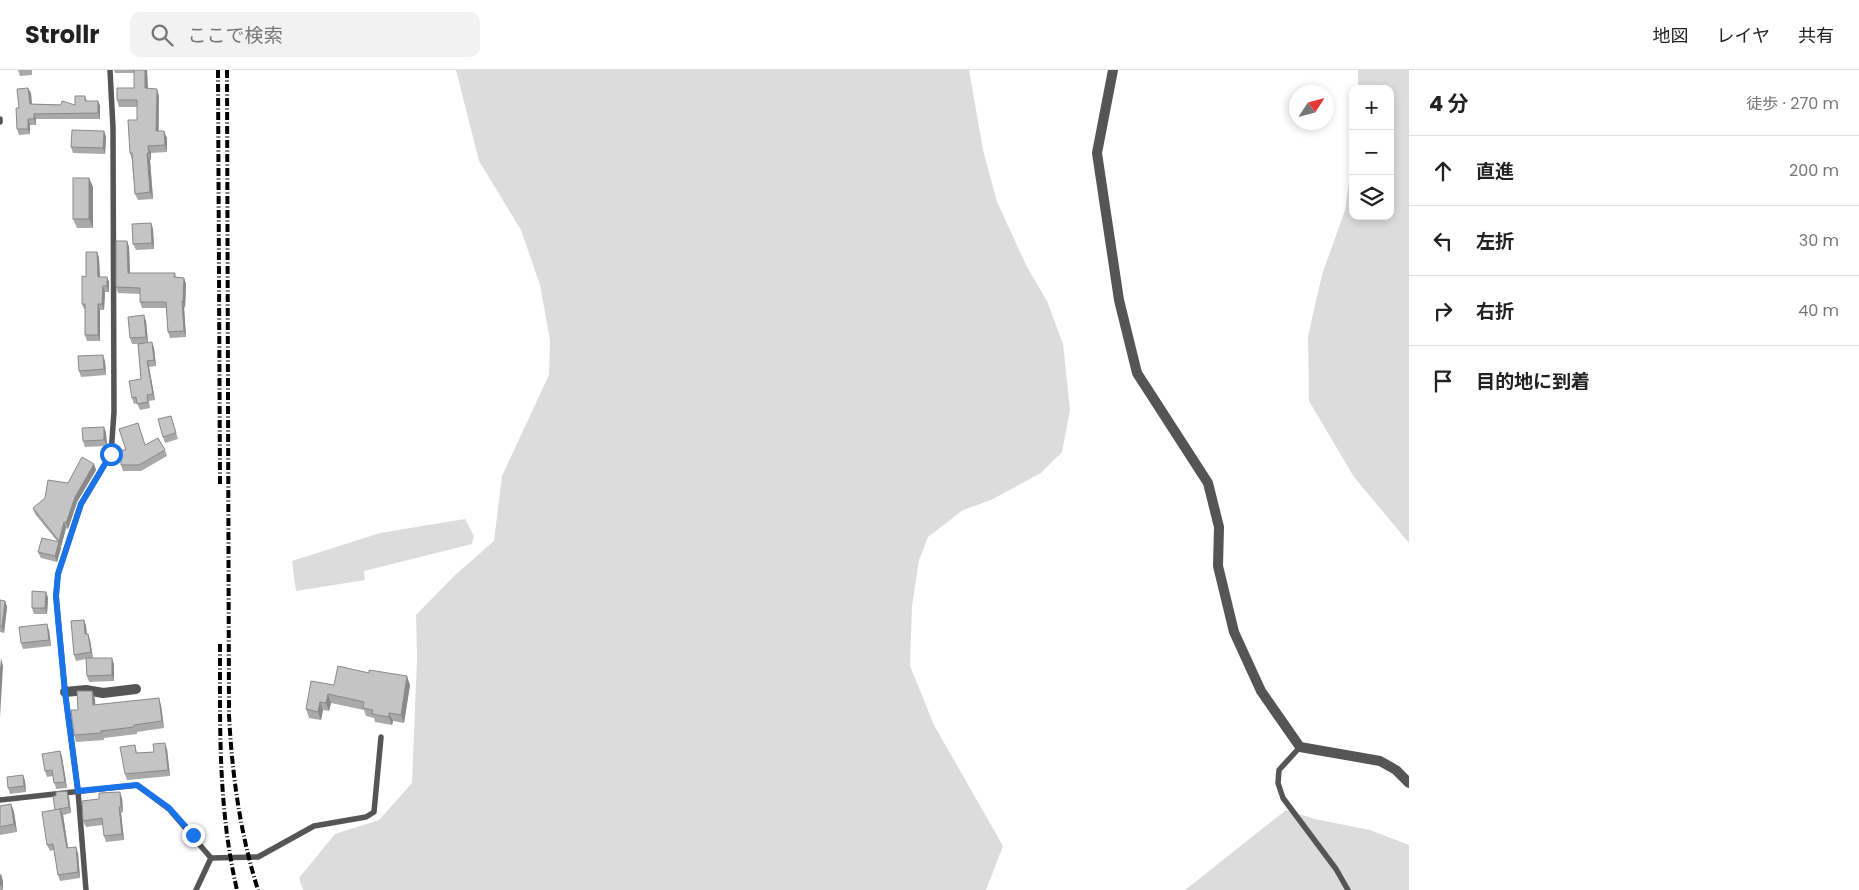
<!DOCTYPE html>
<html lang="ja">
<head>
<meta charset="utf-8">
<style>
  :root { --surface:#fff; --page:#f2f2f2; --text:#222; --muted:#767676; --line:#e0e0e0 }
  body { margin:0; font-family:Poppins,"Noto Sans JP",sans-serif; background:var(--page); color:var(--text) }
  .controls { position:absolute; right:15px; top:15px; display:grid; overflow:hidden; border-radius:10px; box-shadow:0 2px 8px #0003 }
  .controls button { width:45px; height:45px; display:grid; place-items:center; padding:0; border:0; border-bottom:1px solid var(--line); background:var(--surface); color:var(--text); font:25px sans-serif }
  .compass { position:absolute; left:1289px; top:15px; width:45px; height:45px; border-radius:50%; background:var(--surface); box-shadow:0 2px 8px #0003; rotate:54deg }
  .stop { position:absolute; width:15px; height:15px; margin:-11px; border:4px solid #1a73e8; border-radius:50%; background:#fff }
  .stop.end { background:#1a73e8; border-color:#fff; box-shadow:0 1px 5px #0008 }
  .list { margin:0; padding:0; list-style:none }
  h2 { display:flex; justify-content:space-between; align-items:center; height:65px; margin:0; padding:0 20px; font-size:21px }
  h2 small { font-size:16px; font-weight:400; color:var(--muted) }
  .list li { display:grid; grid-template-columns:32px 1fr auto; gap:15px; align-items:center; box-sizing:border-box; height:70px; padding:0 20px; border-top:1px solid var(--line) }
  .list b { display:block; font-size:19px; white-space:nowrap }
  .list em { font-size:16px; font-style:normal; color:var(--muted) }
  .icon { flex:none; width:28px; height:28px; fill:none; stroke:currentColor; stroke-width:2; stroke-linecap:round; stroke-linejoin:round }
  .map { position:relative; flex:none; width:1409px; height:820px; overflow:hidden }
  header { display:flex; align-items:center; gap:30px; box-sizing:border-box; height:70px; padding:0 25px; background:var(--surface); border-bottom:1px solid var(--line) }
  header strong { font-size:24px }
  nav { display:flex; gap:28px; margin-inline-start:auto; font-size:18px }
  .search { width:350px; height:45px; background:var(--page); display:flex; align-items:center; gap:12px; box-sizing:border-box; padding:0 18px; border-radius:10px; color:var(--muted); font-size:19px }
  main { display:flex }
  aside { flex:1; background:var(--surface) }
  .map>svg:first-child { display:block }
</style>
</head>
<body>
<header>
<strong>Strollr</strong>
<div class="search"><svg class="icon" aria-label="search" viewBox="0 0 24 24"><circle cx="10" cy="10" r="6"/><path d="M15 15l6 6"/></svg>ここで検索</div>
<nav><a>地図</a><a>レイヤ</a><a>共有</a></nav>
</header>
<main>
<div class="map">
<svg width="1409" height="820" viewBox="0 0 1409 820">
  <rect width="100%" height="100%" fill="#fff"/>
  <g fill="#dcdcdc">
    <path d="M456 0H969L983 80 997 132 1027 197 1047 231 1063 274 1070 340 1062 382 1041 403 991 430 963 440 928 467 919 490 912 536 910 596 934 655 1003 776 986 820H303L299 808 335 764 379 750 412 713 417 589 416 545 454 506 494 471 502 406 549 305 550 270 540 215 521 160 479 91Z"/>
    <path d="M1358 0H1409V473L1354 407 1309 331 1308 266 1322 205 1345 140 1353 84V146H1390V19H1358Z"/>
    <path d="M465 449 474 466 472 474 364 501 365 510 296 521 292 491 380 463Z"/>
    <path d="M1286 740 1315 749 1370 760 1409 775V820H1185Z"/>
  </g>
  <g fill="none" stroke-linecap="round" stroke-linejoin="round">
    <g stroke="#555" stroke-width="5.5">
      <path d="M0 49V52"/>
      <path d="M1300 677 1279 700 1278 713 1283 728 1336 799 1348 820"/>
      <path d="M0 730 137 715 169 739 211 788"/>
      <path d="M211 788 258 787 314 756 366 747 374 742 381 667"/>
      <path d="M86 820 78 721 65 622 56 526 58 504 81 434 111 384 114 342 113 58 110 0"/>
      <path d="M196 820 211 788"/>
    </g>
    <g stroke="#555" stroke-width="10">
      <path d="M1113 0 1097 83 1119 230 1137 303 1208 413 1219 457 1218 496 1234 562 1261 621 1300 677 1380 691 1396 700 1409 713"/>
      <path d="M65 622 86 620 103 623 136 619"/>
    </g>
    <g stroke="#000" stroke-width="4" stroke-dasharray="8 2.5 1 2.5" stroke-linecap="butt">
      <path d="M218 0 220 414"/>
      <path d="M227 0 229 645C232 704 240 763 258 820"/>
      <path d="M220 574C220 657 218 739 237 820"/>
    </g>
  </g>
  <g fill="#a9a9a9">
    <path d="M18 0H32V5L20 6Z"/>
    <path d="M114 0H147L148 18 159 26V61L167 68V82L151 83V90H150L153 129 138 130 135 124 132 90 130 83 137 50V37H119L117 30 134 18V3H115Z"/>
    <path d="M31 23 32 34 75 35 85 26 87 31H98L100 36V49H36V55H30V64L19 65 17 59 19 38Z"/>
    <path d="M104 61 106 67 105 84 73 83 71 77Z"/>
    <path d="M89 108 93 117V158H77L73 149Z"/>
    <path d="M151 153 153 159 154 179 136 180 133 174Z"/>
    <path d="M127 171 129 177 130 203H175L176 207 184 208 186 214 185 238 184 237 186 267 170 268 168 262 166 238H142L140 232V224L118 223 116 217Z"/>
    <path d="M97 182 99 188 100 207H107L109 212V222H105L104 240H100V271H87L85 265V239H84L82 234 86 207Z"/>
    <path d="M146 251 148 273 152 272 154 278 156 296 149 297 155 330 149 331 150 338 140 340 137 333 134 334 132 328 141 309 138 274H132L130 268Z"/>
    <path d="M105 291 106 305 81 307 79 301Z"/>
    <path d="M171 346 178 369 165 373 163 367Z"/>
    <path d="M138 353 145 375 165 380 167 386 141 401H123L121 395 126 380Z"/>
    <path d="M104 357 106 363 107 376 85 377 83 371Z"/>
    <path d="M94 394 96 400 77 432 68 459 66 458 61 477 60 476 61 478 57 492 41 488 38 482 57 471 35 444 33 438Z"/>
    <path d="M46 522 48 528 47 544H34L32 538Z"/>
    <path d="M0 530 5 531 7 537 4 563 0 562Z"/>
    <path d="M84 550 86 556 87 564 90 570 93 588 114 594V611L89 612 87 606 86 589 76 591 74 585Z"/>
    <path d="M49 560 51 576 23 579 21 573Z"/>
    <path d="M334 615H410L404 653 393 651 392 655 375 652 374 648 366 646 364 640 331 633 329 641 323 640 321 650 309 648 306 639Z"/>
    <path d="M92 621 95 629V635H161L164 658 137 662V664L104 668V670L76 672 74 665 78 640Z"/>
    <path d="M135 675 137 683 154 682 167 679 170 706 127 710 125 704Z"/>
    <path d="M60 681 62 687 67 718 56 719 53 706 47 707 45 701Z"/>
    <path d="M23 705 25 711 26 722 10 724 8 718Z"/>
    <path d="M69 727 71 743 63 745 68 778 78 783 80 808 60 811 58 805 54 780 50 781 47 775 55 740Z"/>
    <path d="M122 728 123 742 121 743 124 770 106 772 104 766 103 755 86 757 83 751Z"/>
    <path d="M11 734 14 742 17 762 0 765V736Z"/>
    <path d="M0 805 3 811V820H0Z"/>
  </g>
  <g fill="#898989">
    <path d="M145 0H147L148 25 145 18Z"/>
    <path d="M28 18 31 23 32 40 30 34Z"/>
    <path d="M157 19 159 26 158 68 156 61Z"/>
    <path d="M98 31 100 36V49L98 43Z"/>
    <path d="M34 44 36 49V55L34 49Z"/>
    <path d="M28 49 30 55V64L28 59Z"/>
    <path d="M104 61 106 67 105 84 103 78Z"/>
    <path d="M164 61 167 68V82L165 75Z"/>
    <path d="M148 76 151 83V90L149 83Z"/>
    <path d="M147 83 150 90 153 129 150 122Z"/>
    <path d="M89 108 93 117V158L89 149Z"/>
    <path d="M151 153 153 159 154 179 152 173Z"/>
    <path d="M127 171 129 177 130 209 128 203Z"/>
    <path d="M97 182 99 188 100 212 98 207Z"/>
    <path d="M107 207 109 212V222L107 216Z"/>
    <path d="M184 208 186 214 185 238 183 232Z"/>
    <path d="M103 216 105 222 104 240 102 234Z"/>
    <path d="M182 231 184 237 186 267 184 261Z"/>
    <path d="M98 234 100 240V271L98 265Z"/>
    <path d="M144 245 146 251 148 273 146 267Z"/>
    <path d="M152 272 154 278 156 296 154 290Z"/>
    <path d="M103 285 105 291 106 305 104 299Z"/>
    <path d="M147 291 149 297 155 330 153 324Z"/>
    <path d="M104 357 106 363 107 376 104 370Z"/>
    <path d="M94 394 96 400 77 432 68 459 66 453 75 427Z"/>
    <path d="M64 452 66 458 61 477 59 471Z"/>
    <path d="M59 472 61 478 57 492 55 486Z"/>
    <path d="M46 522 48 528 47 544 45 538Z"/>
    <path d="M5 531 7 537 4 563 2 557Z"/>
    <path d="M84 550 86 556 87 570 85 564Z"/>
    <path d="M47 554 49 560 51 576 49 570Z"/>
    <path d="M88 564 90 570 93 588 91 582Z"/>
    <path d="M1 588 3 596 0 647V599Z"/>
    <path d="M112 588 114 594V611L112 605Z"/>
    <path d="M407 606 410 615 404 653 401 645Z"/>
    <path d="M92 621 95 629 96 643 93 635Z"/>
    <path d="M328 624 331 633 329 641 326 633Z"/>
    <path d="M159 628 161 635 164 658 162 651Z"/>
    <path d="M320 632 323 640 321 650 318 642Z"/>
    <path d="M389 643 393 651 392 655 389 647Z"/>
    <path d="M165 673 167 679 170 706 168 700Z"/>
    <path d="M60 681 62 687 67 718 65 712Z"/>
    <path d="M23 705 25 711 26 722 24 716Z"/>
    <path d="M67 721 69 727 71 743 69 737Z"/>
    <path d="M120 722 122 728 123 742 121 736Z"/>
    <path d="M11 734 14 742 17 762 14 754Z"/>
    <path d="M119 737 121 743 124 770 122 764Z"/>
    <path d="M60 739 63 745 69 784 67 778Z"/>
    <path d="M76 777 78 783 80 808 78 802Z"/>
    <path d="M1 805 3 811V820L1 815Z"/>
  </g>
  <g fill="#c4c4c4" stroke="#898989">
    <path d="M134 0H145V18L157 19 156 61H164L165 75 148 76 149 83H147L150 122 135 124 132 83H130L128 50H137V30H117V18H134Z"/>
    <path d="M28 18 30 34 61 35 62 31 75 35V26H85V31H98V43L34 44V49H28V59H17L16 38H19L17 19Z"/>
    <path d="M72 60 104 61 103 78 71 77Z"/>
    <rect x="73" y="108" width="16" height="41"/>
    <path d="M151 153 152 173 133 174 132 154Z"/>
    <path d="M116 171H127L128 203H175L174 207 184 208 183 232 182 231 184 261 168 262 166 232H140V218L116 217Z"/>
    <path d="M86 182H97L98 207H107V216H103L102 234H98V265H85V234H82V206L86 207Z"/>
    <path d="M144 245 146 267 130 268 128 247Z"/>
    <path d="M152 272 154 290 147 291 153 324 147 325 148 332 137 334 136 327 132 328 129 311 141 309 138 274Z"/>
    <path d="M103 285 104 299 79 301 78 286Z"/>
    <path d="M171 346 176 363 163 367 158 349Z"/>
    <path d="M138 353 145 375 158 368 165 380 139 395H121V380H126L119 359Z"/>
    <path d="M104 357V370L83 371 82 358Z"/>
    <path d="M82 387 94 394 75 427 66 453 64 452 59 471 33 438 45 428 48 410 68 413Z"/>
    <path d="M42 468 59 472 55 486 38 482Z"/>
    <path d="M32 521 46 522 45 538H32Z"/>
    <path d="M0 530 5 531 2 557 0 556Z"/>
    <path d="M84 550 85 564H88L91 582 74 585 71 551Z"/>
    <path d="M47 554 49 570 21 573 19 557Z"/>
    <path d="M86 588H112V605L87 606Z"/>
    <path d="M338 596 369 603V600L407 606 401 645 389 643V647L372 644 373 640 363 638 364 632 328 624 326 633 320 632 318 642 306 639 311 611 334 615Z"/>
    <path d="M77 621H92L93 635 159 628 162 651 134 655V657L101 661V663L74 665 71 640H78Z"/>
    <path d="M165 673 168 700 125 704 120 677 135 675 136 683 154 682 153 674Z"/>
    <path d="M60 681 65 712 54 713 52 700 45 701 42 684Z"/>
    <path d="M23 705 24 716 8 718 7 707Z"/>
    <path d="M67 721 69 737 55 740 53 726H56V722Z"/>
    <path d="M120 722 121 736 119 737 122 764 104 766 102 748 83 751 82 731 99 729V723Z"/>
    <path d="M11 734 14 754 0 757V736Z"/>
    <path d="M60 739 67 778 76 777 78 802 58 805 53 774 47 775 42 742Z"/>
    <rect x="0" y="805" width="1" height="10"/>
  </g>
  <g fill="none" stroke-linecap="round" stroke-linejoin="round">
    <path stroke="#1a73e8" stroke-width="6" d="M111 384 81 434 58 504 56 526 58 549 65 622 78 721 137 715 169 738 193 765"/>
  </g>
</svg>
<div class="controls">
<button>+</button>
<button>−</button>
<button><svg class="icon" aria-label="layers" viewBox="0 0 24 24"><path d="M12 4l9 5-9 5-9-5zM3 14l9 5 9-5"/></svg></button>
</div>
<svg class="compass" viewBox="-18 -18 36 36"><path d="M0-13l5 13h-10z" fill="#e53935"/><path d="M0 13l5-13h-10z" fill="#767676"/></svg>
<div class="stop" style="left:111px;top:384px"></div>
<div class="stop end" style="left:193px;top:765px"></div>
</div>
<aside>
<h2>4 分<small>徒歩 · 270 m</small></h2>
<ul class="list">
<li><svg class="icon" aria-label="ahead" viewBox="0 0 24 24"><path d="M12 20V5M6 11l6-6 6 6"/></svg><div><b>直進</b></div><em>200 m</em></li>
<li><svg class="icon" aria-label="left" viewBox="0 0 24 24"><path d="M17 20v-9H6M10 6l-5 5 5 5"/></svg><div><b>左折</b></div><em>30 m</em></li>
<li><svg class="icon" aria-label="right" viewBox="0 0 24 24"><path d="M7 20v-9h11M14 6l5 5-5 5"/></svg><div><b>右折</b></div><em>40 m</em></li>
<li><svg class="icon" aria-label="arrive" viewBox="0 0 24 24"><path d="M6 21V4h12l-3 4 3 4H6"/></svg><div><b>目的地に到着</b></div></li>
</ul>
</aside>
</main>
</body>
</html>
